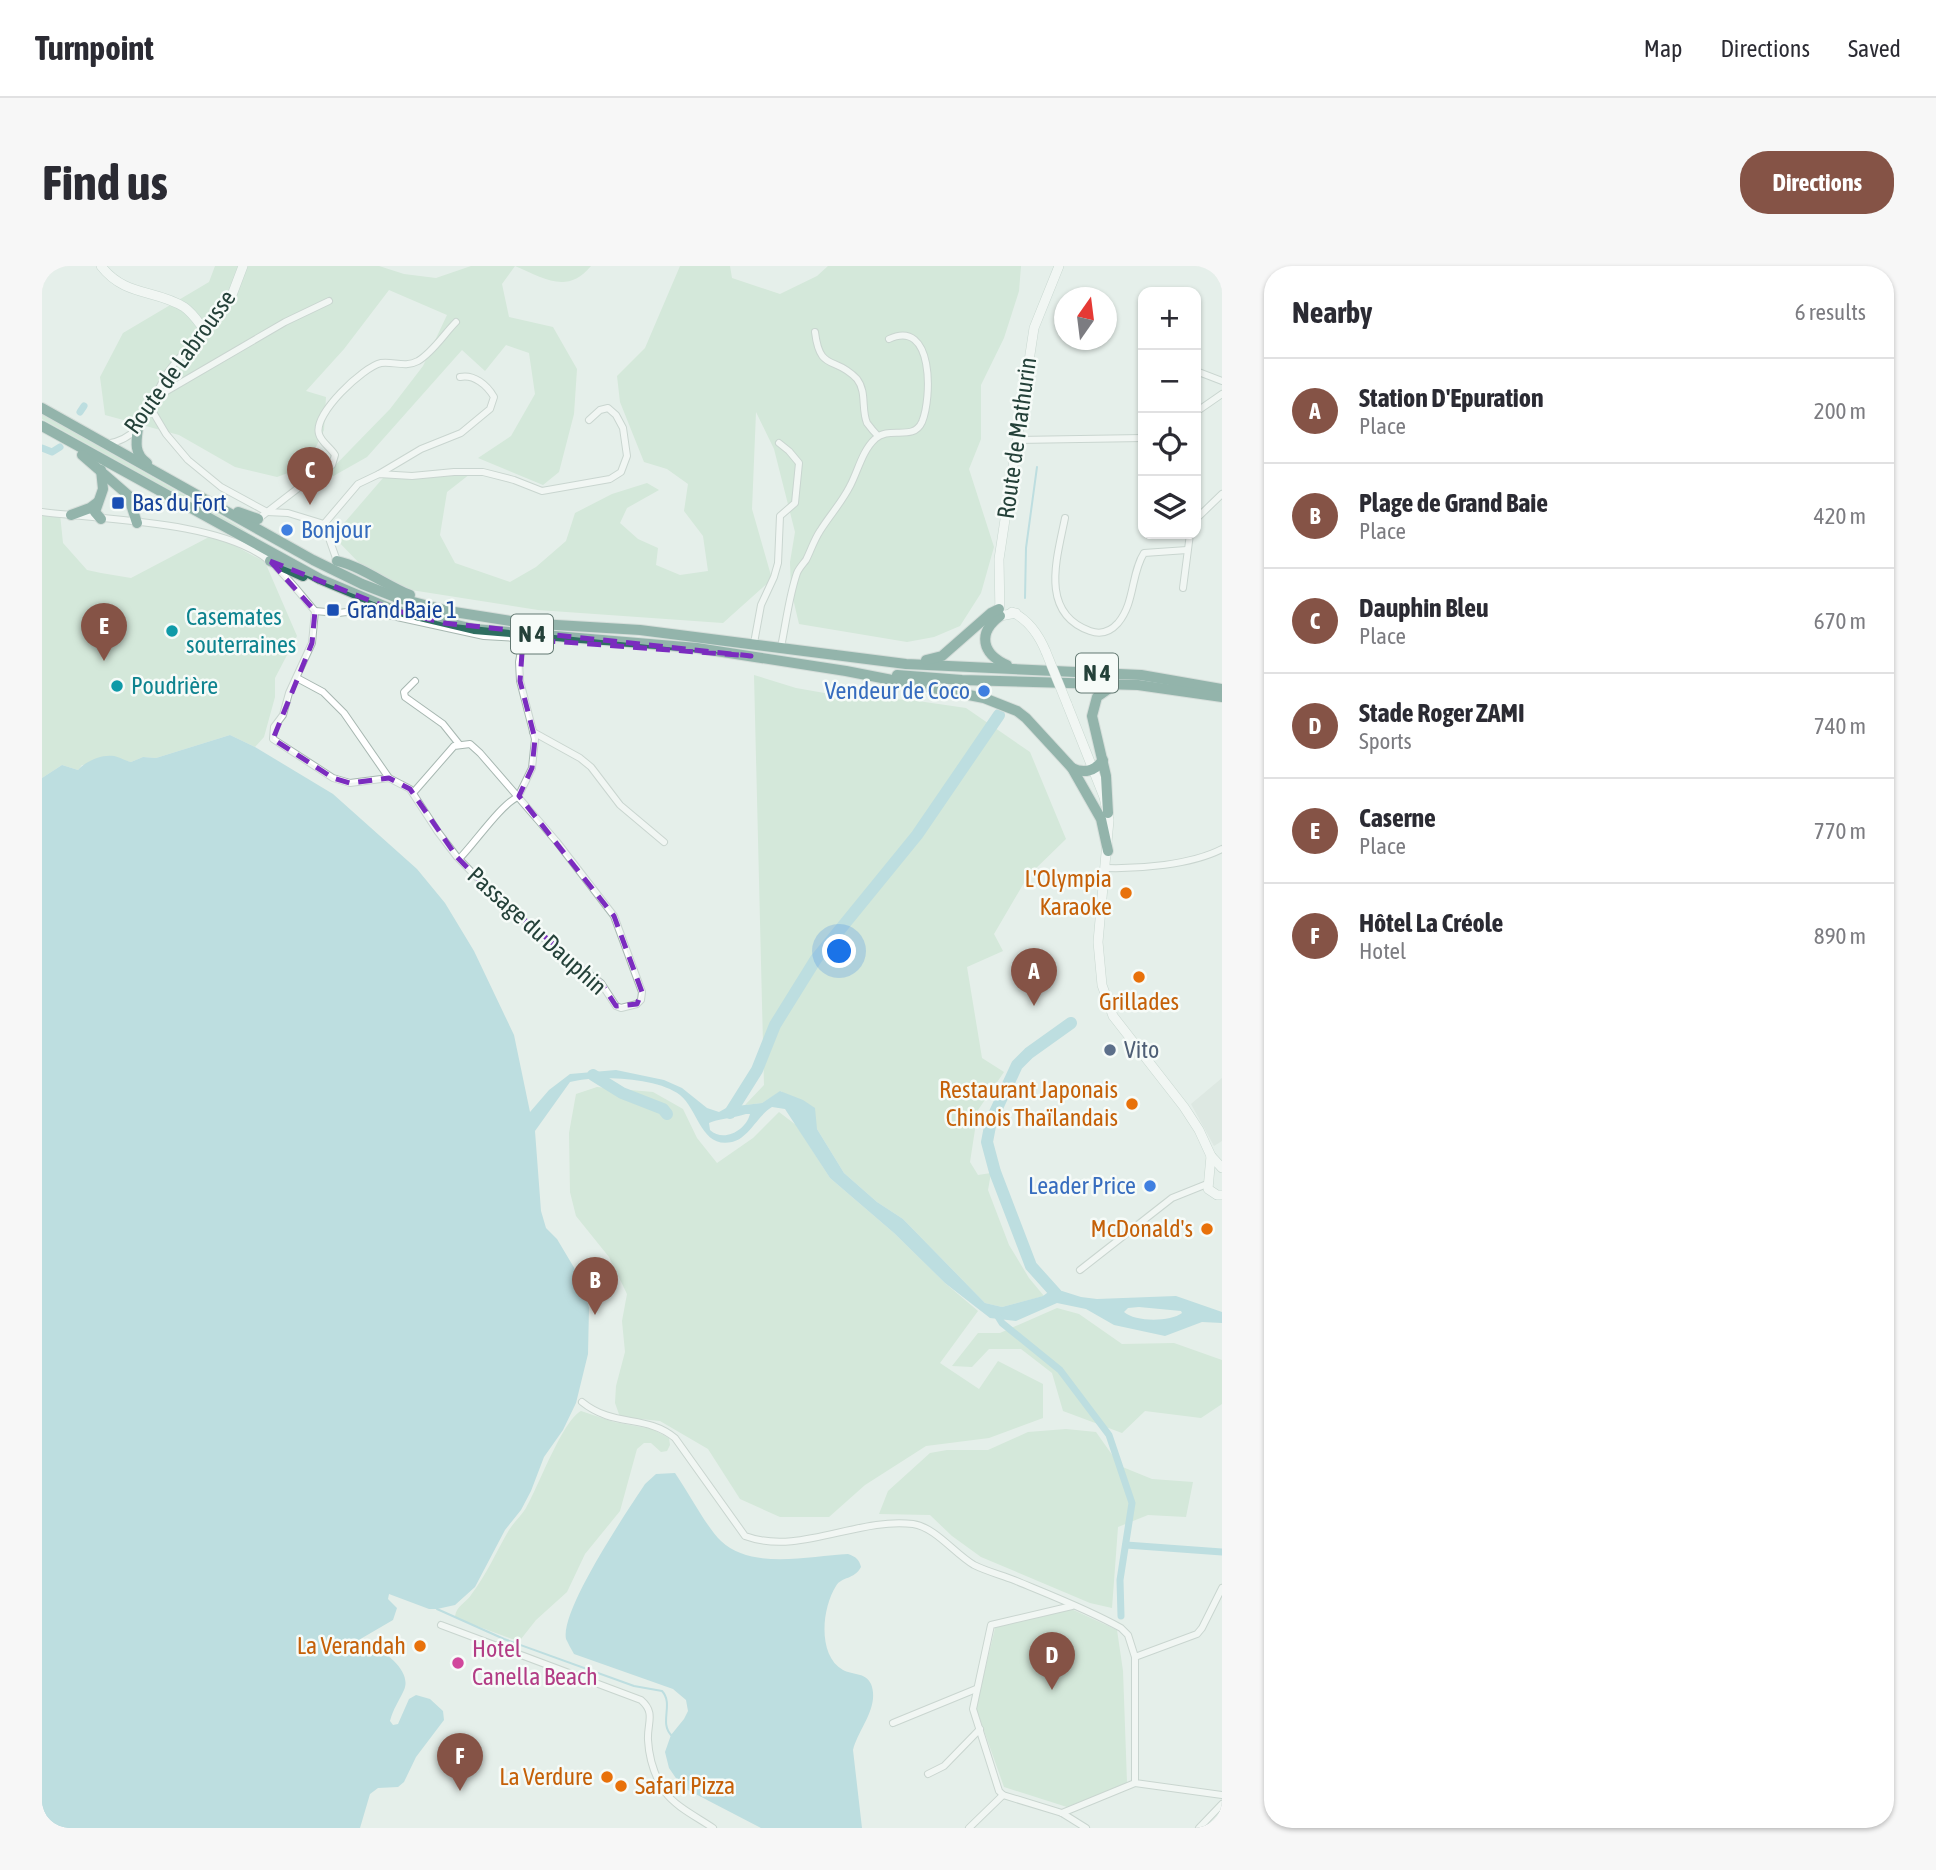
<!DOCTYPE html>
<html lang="en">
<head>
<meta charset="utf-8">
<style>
  :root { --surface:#fff; --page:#f7f7f7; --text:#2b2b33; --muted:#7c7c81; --line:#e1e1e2; --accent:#855346 }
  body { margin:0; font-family:"Asap Condensed",sans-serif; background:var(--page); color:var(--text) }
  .controls { position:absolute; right:21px; top:21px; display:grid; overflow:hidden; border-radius:14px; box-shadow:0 2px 5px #0004 }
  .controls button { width:63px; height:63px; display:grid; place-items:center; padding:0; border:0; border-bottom:2px solid var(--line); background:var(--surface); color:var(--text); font:35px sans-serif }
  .compass { position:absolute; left:1012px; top:21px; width:63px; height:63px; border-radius:50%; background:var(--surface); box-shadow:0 2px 5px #0004; rotate:14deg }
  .you { position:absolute; left:798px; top:686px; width:24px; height:24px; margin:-18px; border:5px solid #fff; border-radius:50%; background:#1a73e8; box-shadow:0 0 0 10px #1a73e833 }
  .badge { display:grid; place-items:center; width:46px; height:46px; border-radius:50%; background:var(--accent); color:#fff; font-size:23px; font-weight:700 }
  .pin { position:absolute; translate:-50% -58px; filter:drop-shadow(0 2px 4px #0008) }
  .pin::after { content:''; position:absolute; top:37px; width:24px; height:21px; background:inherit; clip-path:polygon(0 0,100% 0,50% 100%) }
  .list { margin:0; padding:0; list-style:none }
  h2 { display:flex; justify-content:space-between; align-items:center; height:91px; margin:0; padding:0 28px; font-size:30px }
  h2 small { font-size:23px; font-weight:400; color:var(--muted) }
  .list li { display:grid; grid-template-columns:46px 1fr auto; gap:21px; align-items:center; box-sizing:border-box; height:105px; padding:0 28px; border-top:2px solid var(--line) }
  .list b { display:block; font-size:26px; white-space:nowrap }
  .list p { margin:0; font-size:23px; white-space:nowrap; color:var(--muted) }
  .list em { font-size:23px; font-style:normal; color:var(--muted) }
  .icon { flex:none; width:38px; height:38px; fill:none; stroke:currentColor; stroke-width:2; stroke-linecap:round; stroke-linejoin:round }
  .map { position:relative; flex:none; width:1180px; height:1562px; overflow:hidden; border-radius:28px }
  header { display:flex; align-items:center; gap:42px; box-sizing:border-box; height:98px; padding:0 35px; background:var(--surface); border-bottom:2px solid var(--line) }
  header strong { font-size:33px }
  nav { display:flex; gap:38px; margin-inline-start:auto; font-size:24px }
  .intro { display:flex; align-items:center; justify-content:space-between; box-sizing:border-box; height:168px; padding:0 42px }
  h1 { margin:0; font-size:49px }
  .button { padding:18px 32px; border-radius:28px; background:var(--accent); color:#fff; font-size:24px; font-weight:700 }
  main { display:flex; gap:42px; padding:0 42px }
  aside { flex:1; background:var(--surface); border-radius:28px; box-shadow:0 2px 5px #0004 }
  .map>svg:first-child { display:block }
</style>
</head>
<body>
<header>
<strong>Turnpoint</strong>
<nav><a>Map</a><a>Directions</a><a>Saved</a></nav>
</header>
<div class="intro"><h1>Find us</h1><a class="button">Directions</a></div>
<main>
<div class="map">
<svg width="1180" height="1562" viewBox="0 0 1180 1562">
  <rect width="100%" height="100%" fill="#e5efea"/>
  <path fill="#d3dfd9" d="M1180 812V875L1172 880 1149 838Z"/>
  <g fill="#bee0c7">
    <path d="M173 0H337L362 8 394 12 429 0H549C525 29 502 12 473 0L460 18 467 51 511 61 535 103 532 148 517 206 501 219 436 192 469 170 493 128 487 87 464 79 443 105 420 84 325 191 272 221 348 143 381 100 405 49 347 24 302 83 264 125 284 131 282 164 265 200 235 211 193 201 137 169 63 149 58 111 81 67 167 16Z"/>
    <path d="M638 0H688L690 12 738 28 775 10 786 0H979L977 25 962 72 939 119V173L927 203 952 281 939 327 918 360 892 371 865 376 757 358 749 324 748 296 753 266 732 183 714 146 710 243 730 313 681 357 496 344 369 324 322 302 291 270 341 212 428 208 405 226 398 269 413 297 468 316 494 301 524 275 533 247 570 228 605 217 617 224 585 242 578 257 596 273 616 282 614 299 638 309 666 305 661 270 642 245 646 218 625 203 602 196 578 136 575 110 603 82Z"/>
    <path d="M0 148 193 258 218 274 0 153Z"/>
    <path d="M0 246 18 248 21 277 45 304 59 307 89 312 167 271 186 276 223 296 255 370 233 412V431L222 471 213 481 188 469 114 492 101 491 89 496 84 495 40 499 36 504 20 499 0 512Z"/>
    <path d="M712 409 754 422 805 431 869 434 924 442 988 486 1024 573 986 610 952 668 961 685 925 701 940 792 962 806 936 844 928 896 936 909 949 907 946 924 967 979 987 1012 1002 1030 960 1041 943 1037 861 953 835 936 802 907 775 863 739 825 720 837 703 839 722 819Z"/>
    <path d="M555 821 611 826 641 843 655 872 675 897 711 872 737 846 754 859 788 912 852 967 903 1017 936 1045 898 1097 937 1123 956 1095 1001 1118V1152L947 1172 884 1180 823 1219 787 1251H738L698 1233 666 1183 618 1155 578 1151 573 1137 574 1120 583 1086 580 1055 585 1028 567 991 534 950 528 926 527 867 534 828Z"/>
    <path d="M1015 1042 1037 1048 1080 1078 1132 1077 1180 1094V1138L1159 1152 1103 1145 1080 1167 1021 1145 1010 1107 979 1083H947L930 1101 910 1100 936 1067H958Z"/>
    <path d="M539 1145 572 1156 610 1163 627 1172 628 1179 625 1185 619 1186 609 1177H602L595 1183 578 1245 543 1288 525 1326 494 1354 479 1373H470L416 1353 413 1350C415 1339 424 1337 429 1329 445 1308 454 1286 467 1264 472 1256 479 1250 484 1242 496 1222 520 1155 539 1145Z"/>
    <path d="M1024 1163 1054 1166 1078 1200 1110 1213 1151 1216 1144 1251 1106 1249 1076 1261 1070 1342 1048 1337 939 1291 910 1270 888 1249 837 1248 846 1225 888 1187 905 1184H946L986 1166Z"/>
    <path d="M1025 1341 1075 1364 1081 1405 1085 1517 1025 1541 962 1521 934 1442 954 1358Z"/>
  </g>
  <g fill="#8dc9d4" fill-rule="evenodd">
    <path d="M188 469 213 481 291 528 375 603 403 637 432 685 472 769 488 846 507 824 528 808 574 804 622 814 640 822 665 842 677 846 686 841 720 837 738 825 761 834 773 842 775 863 802 907 835 936 861 953 943 1037 960 1041 1001 1030 1005 1027 1020 1025 1039 1031 1055 1033 1134 1030 1180 1046V1057L1160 1056 1123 1070 1072 1059 1044 1043 1015 1037 974 1055 948 1052 903 1017 852 967 788 912 743 843 730 841C715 850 707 872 690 876 659 883 656 843 638 829 615 811 554 809 528 816L493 865 499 945 504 962 515 973 540 1015 547 1042 546 1088 534 1137 521 1164 502 1191 489 1225 479 1244 463 1264 433 1321 413 1339 395 1343H387L347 1328 346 1333 355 1342 351 1354 303 1382 302 1385 305 1388 323 1380 332 1379C345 1388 370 1406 362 1424 357 1435 351 1443 348 1455L351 1459 356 1458 367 1433 374 1429 388 1433 401 1445 402 1454 374 1491 362 1516 356 1521 336 1522 328 1528 318 1562H0V512L20 499 36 504C44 495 60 488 72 490 77 491 84 495 89 496L101 491 114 492ZM704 848H708C704 864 682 877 668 864L667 857C674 853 693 852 704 848ZM1097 1041 1139 1045 1140 1047C1128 1056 1093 1056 1082 1046L1086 1042Z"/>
    <path d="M633 1207C645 1224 665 1262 679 1275 709 1304 767 1290 806 1288 814 1291 817 1293 819 1301 812 1314 800 1310 794 1320 780 1342 775 1389 801 1404 809 1409 824 1406 829 1418 838 1441 816 1463 811 1484L820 1562H719L640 1521 627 1502 623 1486 629 1469 642 1453 646 1445 644 1434 631 1423 532 1388C529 1383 526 1377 524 1373 518 1344 586 1244 603 1218L614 1208Z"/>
  </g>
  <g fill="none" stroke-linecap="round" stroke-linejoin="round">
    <g stroke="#8dc9d4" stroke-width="2">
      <path d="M983 332 984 282 995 201"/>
      <path d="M395 1343 462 1373 592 1420 620 1425C632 1438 617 1456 629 1469"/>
    </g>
    <g stroke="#8dc9d4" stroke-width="7">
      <path d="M38 146 42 140"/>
      <path d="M0 182 10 186 18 181"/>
      <path d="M955 1049 960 1057 1018 1104 1067 1169 1090 1237 1078 1314 1079 1350"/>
      <path d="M1084 1279 1180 1286"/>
    </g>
    <g stroke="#8dc9d4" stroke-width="12">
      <path d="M551 809 580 827 621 843 625 848"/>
      <path d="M688 847 715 804 733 759 774 693 875 569 957 449"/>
      <path d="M1016 1030 989 1000 953 906 945 876 949 855 975 799 987 787 1029 757"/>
    </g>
    <g stroke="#a7b7b1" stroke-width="8">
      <g id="street">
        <path d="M773 66C778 107 793 89 815 113 825 126 819 143 825 157 828 161 832 166 836 170"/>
        <path d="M1154 105 1180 115"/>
        <path d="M111 133 243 56 287 35"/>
        <path d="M108 141 124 168 146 194 179 221 225 246 246 247 282 258 295 295"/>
        <path d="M1154 146 1180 128"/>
        <path d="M975 174 1101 172"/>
        <path d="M64 178C102 173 106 140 123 111 133 94 149 80 164 66"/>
        <path d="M337 208 379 183 419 167 448 143 452 131C445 119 432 108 418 111"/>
        <path d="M0 246C63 254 175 255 225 293 243 307 258 328 273 345L296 347 323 344 442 370 508 374"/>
        <path d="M1023 252C1015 292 997 347 1048 365 1059 369 1068 366 1076 357 1093 337 1089 307 1102 287L1145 284"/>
        <path d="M216 253 281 203 290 199 293 189C289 182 279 176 277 168 271 148 321 101 339 97 351 95 363 102 376 95 391 86 402 68 414 56"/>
        <path d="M1154 253 1180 228"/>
        <path d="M282 258 316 218 337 208 370 210 412 206H441L472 214 500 225 568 213 579 206 585 190 581 162 574 149 566 142 558 144 547 154"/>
        <path d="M1141 322 1148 268"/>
        <path d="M273 345 270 377 247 427 241 449 232 461 231 473 291 512 308 517 347 512 368 523 396 566 415 591 451 628 521 689 559 717 574 740 579 742 595 738 599 734 600 726 572 650 515 576 438 487 428 478 412 480 371 527"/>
        <path d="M712 377 719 339 732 311 736 297 738 250 753 237 757 197 747 185 737 177"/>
        <path d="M739 381C744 357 747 330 755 307 757 302 761 298 764 294 769 284 772 274 778 265 788 249 800 236 808 220 816 205 820 185 833 173 847 159 871 176 880 156 890 132 892 52 847 73"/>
        <path d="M255 412 281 426 302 447 347 512"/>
        <path d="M373 415 362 426 363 431 401 458 417 478"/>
        <path d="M491 466 538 492 549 501 578 539 622 576"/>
        <path d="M417 593C432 578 460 537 476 531L490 502 493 473 478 415 477 396 481 373"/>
        <path d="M1063 602C1097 603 1149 599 1180 583"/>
        <path d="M1038 1004 1130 932 1165 918"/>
        <path d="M540 1136C572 1162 604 1148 633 1172L703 1270C757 1290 816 1251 871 1258 893 1261 913 1288 932 1299 944 1305 959 1309 972 1314 1008 1329 1045 1343 1079 1362L1086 1369 1093 1391"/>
        <path d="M1180 1322 1160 1362 1155 1368 1093 1391V1517L1180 1529"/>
        <path d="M1030 1340 949 1359 931 1443 957 1525 961 1529 1020 1547 1044 1562"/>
        <path d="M399 1359 599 1434C614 1447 605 1457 606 1474 607 1492 613 1511 623 1526 634 1541 655 1551 671 1562"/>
        <path d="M851 1457 934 1423"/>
        <path d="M886 1508 902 1500 938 1463"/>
        <path d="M1020 1547 1093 1517"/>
        <path d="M927 1562 961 1529"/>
        <path d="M1157 1562 1180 1538"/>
      </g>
    </g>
    <g stroke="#a3bbb2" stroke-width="10">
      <g id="secondary">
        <path d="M59 0C83 31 113 23 142 41 151 47 157 57 164 66L190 29 201 0"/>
        <path d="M970 346C987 354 997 369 1004 386"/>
        <path d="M974 347 958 350 957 293 992 62 1017 0"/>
        <path d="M1025 438 1062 531 1067 554 1056 676 1060 719 1071 750 1142 841 1157 864 1169 890 1180 902"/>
        <path d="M1169 890 1166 923 1175 929H1180"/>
      </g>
    </g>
    <g stroke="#c2cac8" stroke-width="12">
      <g id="highway">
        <path d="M0 142 271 294 320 318 356 332 406 345 481 357 598 364 864 398 1099 409 1180 423"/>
        <path d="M0 160 278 313 352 344 432 363 655 382 804 405 942 432 975 445 984 452 1030 502 1059 553 1066 585"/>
        <path d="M96 162C94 176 92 188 105 197"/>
        <path d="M40 189 86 229 95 257"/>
        <path d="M196 246 216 253"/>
        <path d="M29 249 48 242 56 236"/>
        <path d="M59 253 53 246 61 223 59 204"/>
        <path d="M228 295 261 310"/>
        <path d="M295 295C321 301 343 319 368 329"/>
        <path d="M958 350C935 367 940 388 965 399"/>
        <path d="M884 394 900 390 949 347 957 343"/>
        <path d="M855 409 920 414 1096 419 1180 431"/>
        <path d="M1030 502C1042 508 1053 505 1061 494"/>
        <path d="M1066 547 1064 510 1050 450 1055 431 1072 419"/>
      </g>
    </g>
    <use href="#street" stroke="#fff" stroke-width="6"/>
    <use href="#secondary" stroke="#fff" stroke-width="9"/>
    <use href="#highway" stroke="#2f6e61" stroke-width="10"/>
    <g stroke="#a3bbb2" stroke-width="10" stroke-linecap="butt">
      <path id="secondary-bridge" d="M1004 386 1025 438"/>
    </g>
    <use href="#secondary-bridge" stroke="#fff" stroke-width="9"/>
  </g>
  <path d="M0 0H1180V1562H0ZM228 295 352 344 402 357 709 390 481 373 478 415 493 473 490 502 477 530 572 650 600 726 595 738 574 740 559 717 451 628 415 591 368 523 347 512 308 517 291 512 231 473 270 377 273 345Z" fill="#e5efea" fill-opacity=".55" fill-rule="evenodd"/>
  <path fill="none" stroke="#7b2cbf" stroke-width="5" stroke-dasharray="14 9" stroke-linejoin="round" d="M228 295 352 344 402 357 709 390 481 373 478 415 493 473 490 502 477 530 572 650 600 726 595 738 574 740 559 717 451 628 415 591 368 523 347 512 308 517 291 512 231 473 270 377 273 345Z"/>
  <g fill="#1a4fb4" stroke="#f6fbf8" stroke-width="2.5">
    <rect x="69" y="230" width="14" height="14" rx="3.5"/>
    <rect x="284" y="337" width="14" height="14" rx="3.5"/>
  </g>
  <g fill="#3f7fe0" stroke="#f6fbf8" stroke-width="2.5">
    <circle cx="245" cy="264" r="7"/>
    <circle cx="942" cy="425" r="7"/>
    <circle cx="1108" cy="920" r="7"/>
  </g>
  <g fill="#0f9aa8" stroke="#f6fbf8" stroke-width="2.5">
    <circle cx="130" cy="365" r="7"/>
    <circle cx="75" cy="420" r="7"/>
  </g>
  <g fill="#e8710a" stroke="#f6fbf8" stroke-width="2.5">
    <circle cx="1084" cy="627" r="7"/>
    <circle cx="1097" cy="711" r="7"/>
    <circle cx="1090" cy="838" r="7"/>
    <circle cx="1165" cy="963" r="7"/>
    <circle cx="378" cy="1380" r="7"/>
    <circle cx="565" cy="1511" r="7"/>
    <circle cx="579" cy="1520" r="7"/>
  </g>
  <circle fill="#5c6f8a" stroke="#f6fbf8" stroke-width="2.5" cx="1068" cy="784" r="7"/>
  <circle fill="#d1479c" stroke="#f6fbf8" stroke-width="2.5" cx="416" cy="1397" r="7"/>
  <g text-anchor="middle" stroke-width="5" stroke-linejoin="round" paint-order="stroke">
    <g fill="#f6fbf8" stroke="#637972" stroke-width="2">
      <rect x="469" y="348.5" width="42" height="39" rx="5"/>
      <rect x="1034" y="387.5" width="42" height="39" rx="5"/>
    </g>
    <g font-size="23" font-weight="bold" fill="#244139">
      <text x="490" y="376">N 4</text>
      <text x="1055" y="415">N 4</text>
    </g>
    <g font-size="24" fill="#244139" stroke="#f6fbf8">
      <text transform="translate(138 96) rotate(-54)" y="8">Route de Labrousse</text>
      <text transform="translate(975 172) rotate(-82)" y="8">Route de Mathurin</text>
      <text transform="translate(495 665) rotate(42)" y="8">Passage du Dauphin</text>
    </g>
    <g font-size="24" fill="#164399" stroke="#f6fbf8" text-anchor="start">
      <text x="90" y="245">Bas du Fort</text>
      <text x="305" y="352">Grand Baie 1</text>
    </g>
    <g font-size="24" fill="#366cbe" stroke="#f6fbf8" text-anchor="end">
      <text x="259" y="272" text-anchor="start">Bonjour</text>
      <text x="928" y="433">Vendeur de Coco</text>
      <text x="1094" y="928">Leader Price</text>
    </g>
    <g font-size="24" fill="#0d838f" stroke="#f6fbf8" text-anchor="start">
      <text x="144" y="359">Casemates<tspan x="144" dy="28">souterraines</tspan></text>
      <text x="89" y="428">Poudrière</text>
    </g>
    <g font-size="24" fill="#c56008" stroke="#f6fbf8" text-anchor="end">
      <text x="1070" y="621">L'Olympia<tspan x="1070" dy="28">Karaoke</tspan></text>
      <text x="1097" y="744" text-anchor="middle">Grillades</text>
      <text x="1076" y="832">Restaurant Japonais<tspan x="1076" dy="28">Chinois Thaïlandais</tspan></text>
      <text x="1151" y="971">McDonald's</text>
      <text x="364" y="1388">La Verandah</text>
      <text x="551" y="1519">La Verdure</text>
      <text x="593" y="1528" text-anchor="start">Safari Pizza</text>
    </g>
    <g font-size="24" fill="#4e5e75" stroke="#f6fbf8" text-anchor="start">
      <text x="1082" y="792">Vito</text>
    </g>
    <g font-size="24" fill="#b23c85" stroke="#f6fbf8" text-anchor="start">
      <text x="430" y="1391">Hotel<tspan x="430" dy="28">Canella Beach</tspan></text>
    </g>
  </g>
</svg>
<div class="controls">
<button>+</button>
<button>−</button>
<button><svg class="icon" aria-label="locate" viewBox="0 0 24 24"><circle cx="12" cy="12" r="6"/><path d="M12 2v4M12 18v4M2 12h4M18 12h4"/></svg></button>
<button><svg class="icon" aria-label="layers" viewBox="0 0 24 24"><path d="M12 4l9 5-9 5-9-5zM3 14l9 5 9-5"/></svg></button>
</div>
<svg class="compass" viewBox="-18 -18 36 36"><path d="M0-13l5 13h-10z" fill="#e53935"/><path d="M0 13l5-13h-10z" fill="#7c7c81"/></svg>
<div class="you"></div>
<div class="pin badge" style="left:992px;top:740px">A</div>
<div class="pin badge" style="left:553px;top:1049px">B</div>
<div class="pin badge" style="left:268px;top:239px">C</div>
<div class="pin badge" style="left:1010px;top:1424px">D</div>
<div class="pin badge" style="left:62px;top:395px">E</div>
<div class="pin badge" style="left:418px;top:1525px">F</div>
</div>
<aside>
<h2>Nearby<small>6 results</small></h2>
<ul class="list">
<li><span class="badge">A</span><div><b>Station D'Epuration</b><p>Place</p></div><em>200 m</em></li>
<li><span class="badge">B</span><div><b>Plage de Grand Baie</b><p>Place</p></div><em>420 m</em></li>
<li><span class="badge">C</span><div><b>Dauphin Bleu</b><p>Place</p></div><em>670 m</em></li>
<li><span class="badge">D</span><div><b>Stade Roger ZAMI</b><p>Sports</p></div><em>740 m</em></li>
<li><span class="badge">E</span><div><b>Caserne</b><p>Place</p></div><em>770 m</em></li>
<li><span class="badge">F</span><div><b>Hôtel La Créole</b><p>Hotel</p></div><em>890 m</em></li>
</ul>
</aside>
</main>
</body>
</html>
